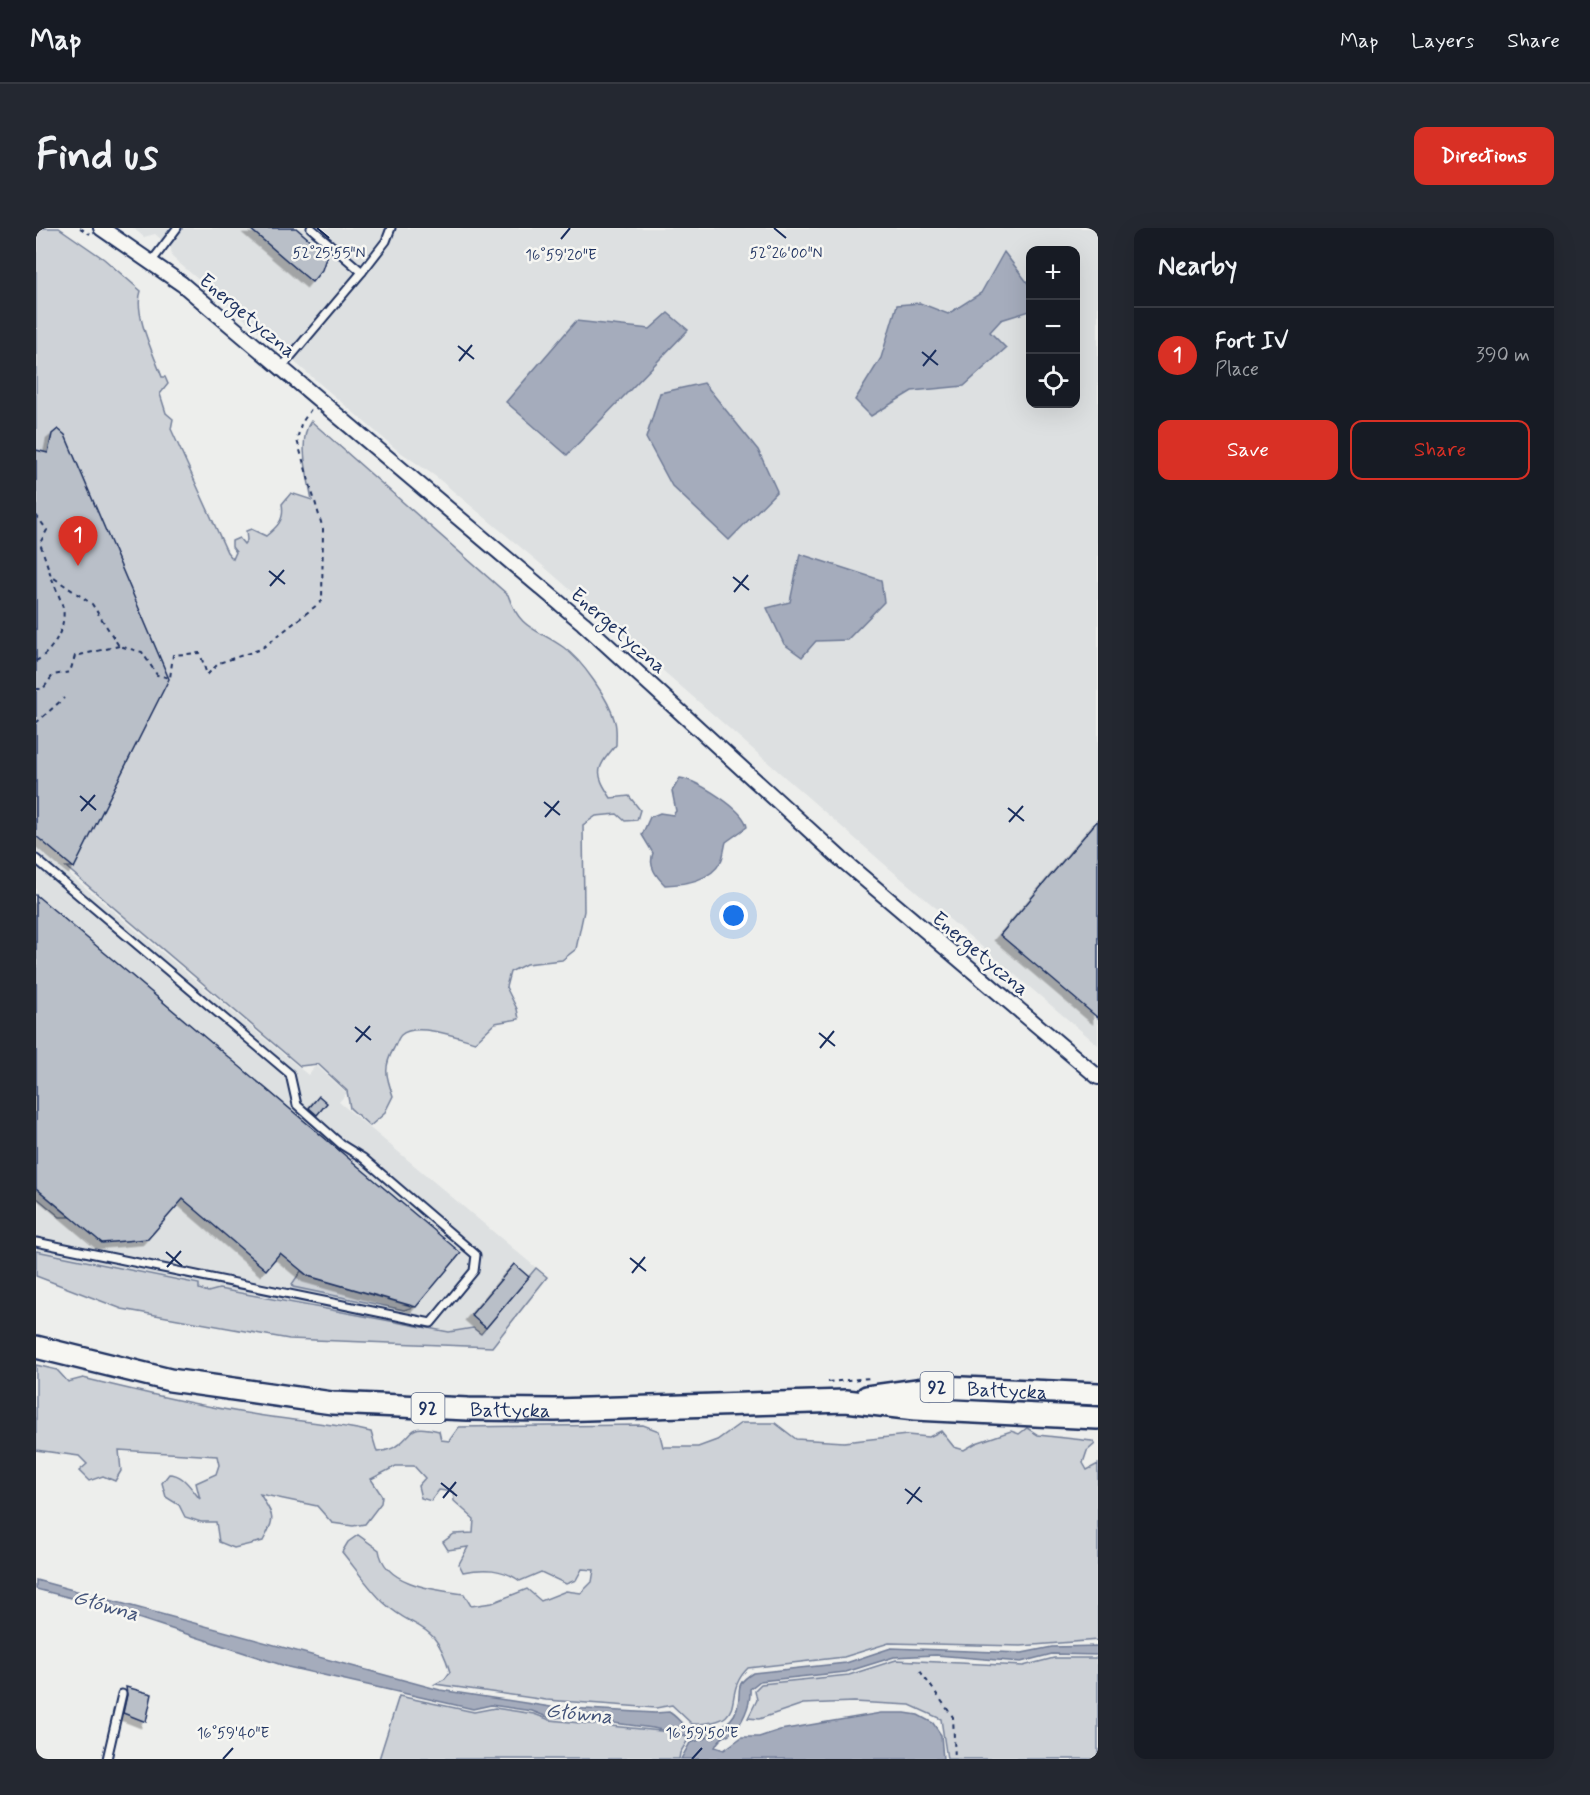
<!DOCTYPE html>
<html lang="en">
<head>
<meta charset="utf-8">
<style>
  :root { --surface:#171b24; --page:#242831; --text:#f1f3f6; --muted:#9ea1a6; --line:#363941; --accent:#d93025 }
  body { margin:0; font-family:Mynerve,sans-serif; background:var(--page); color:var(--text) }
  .controls { position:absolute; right:18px; top:18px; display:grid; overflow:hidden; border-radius:12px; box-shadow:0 6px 24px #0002 }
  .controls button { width:54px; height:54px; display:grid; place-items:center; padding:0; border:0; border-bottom:2px solid var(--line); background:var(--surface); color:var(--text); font:30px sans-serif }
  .you { position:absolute; left:698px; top:688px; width:21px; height:21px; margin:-15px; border:4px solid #fff; border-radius:50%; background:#1a73e8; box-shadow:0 0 0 9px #1a73e833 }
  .badge { display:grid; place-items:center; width:39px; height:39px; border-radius:50%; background:var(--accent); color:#fff; font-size:20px; font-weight:700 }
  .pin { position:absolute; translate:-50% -50px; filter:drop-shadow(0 2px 3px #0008) }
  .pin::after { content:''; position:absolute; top:32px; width:21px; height:18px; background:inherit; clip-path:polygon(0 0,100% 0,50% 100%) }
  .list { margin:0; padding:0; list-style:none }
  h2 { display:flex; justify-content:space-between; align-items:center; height:78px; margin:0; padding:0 24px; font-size:26px }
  h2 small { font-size:20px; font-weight:400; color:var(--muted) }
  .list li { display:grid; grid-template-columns:39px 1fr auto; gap:18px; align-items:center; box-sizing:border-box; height:96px; padding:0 24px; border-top:2px solid var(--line) }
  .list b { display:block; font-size:22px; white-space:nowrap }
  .list p { margin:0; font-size:20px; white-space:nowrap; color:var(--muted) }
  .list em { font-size:20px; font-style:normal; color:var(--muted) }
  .actions { display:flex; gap:12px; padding:18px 24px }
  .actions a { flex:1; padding:14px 0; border:2px solid var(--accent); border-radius:12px; text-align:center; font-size:21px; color:var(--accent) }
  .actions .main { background:var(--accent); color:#fff }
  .icon { flex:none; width:33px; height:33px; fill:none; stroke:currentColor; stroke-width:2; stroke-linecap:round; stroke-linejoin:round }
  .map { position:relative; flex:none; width:1062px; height:1531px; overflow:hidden; border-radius:12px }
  header { display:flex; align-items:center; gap:36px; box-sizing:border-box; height:84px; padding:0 30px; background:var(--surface); border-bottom:2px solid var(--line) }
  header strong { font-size:28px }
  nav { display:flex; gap:33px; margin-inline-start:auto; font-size:21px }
  .intro { display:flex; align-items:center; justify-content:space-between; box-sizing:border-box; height:144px; padding:0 36px }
  h1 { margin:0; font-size:42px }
  .button { padding:15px 27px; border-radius:12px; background:var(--accent); color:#fff; font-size:21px; font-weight:700 }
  main { display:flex; gap:36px; padding:0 36px }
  aside { flex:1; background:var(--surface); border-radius:12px; box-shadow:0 6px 24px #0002 }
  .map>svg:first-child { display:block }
</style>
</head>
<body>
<header>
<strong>Map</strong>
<nav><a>Map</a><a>Layers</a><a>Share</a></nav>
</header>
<div class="intro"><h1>Find us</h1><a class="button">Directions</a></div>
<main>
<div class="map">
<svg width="1062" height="1531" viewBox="0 0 1062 1531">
  <defs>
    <filter id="shadow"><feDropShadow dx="-5.5" dy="5.5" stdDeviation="0" flood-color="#0004"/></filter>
  </defs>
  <rect width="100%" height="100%" fill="#edeeec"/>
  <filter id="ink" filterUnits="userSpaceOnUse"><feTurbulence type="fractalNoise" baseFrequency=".0167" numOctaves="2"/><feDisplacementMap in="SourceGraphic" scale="12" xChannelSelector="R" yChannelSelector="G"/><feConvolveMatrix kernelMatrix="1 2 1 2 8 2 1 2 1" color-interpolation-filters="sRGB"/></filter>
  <g filter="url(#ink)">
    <g fill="#dde0e1" fill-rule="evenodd">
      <path d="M97 0H1062V817L854 641 506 337 399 248 360 221 136 29 135 20 119 6 108 9ZM994 22H1040V176H994Z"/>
      <path d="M0 618 272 847 280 837 311 865 303 874 511 1049 456 1119 253 1111 86 1081 0 1048Z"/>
    </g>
    <g fill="#ced2d7" stroke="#74809a" stroke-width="1.5">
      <path d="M0 0H23L68 31 105 63C97 85 118 127 126 149H129L132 156 124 166 130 185 137 191 135 201 191 324 197 331 200 324 196 319V313L203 310 208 316 211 312 210 303 215 301 230 308C241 299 249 292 246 276L255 265 276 272C272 249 261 212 275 193L472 367C484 402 500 400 527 419 546 432 573 471 579 494 581 501 580 510 580 517 560 541 558 544 575 570L593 568 604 582 601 592 589 593 581 586 560 588 547 597 548 683 540 721 526 732 490 736 474 744 470 759 481 781 483 791 459 795 439 814C422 809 380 794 365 807 362 810 360 816 358 820 347 839 350 848 357 868L348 886 334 898 314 880 311 863 282 836 264 838 30 639H38L0 593Z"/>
      <path d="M0 960 34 989H24L0 969Z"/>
      <path d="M0 1023 163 1056V1061L172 1064 183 1061 413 1104 437 1100 445 1106 500 1040 511 1049 456 1119 253 1111 86 1081 0 1048Z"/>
      <path d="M265 1043 272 1048 378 1079 368 1082 257 1059 256 1056Z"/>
      <path d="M0 1137 21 1142 32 1154 47 1150C109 1165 172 1180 235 1189 269 1194 302 1196 335 1204L341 1224C347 1223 356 1222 360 1218 381 1205 370 1195 403 1203L405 1212 413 1213 423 1199 607 1197 623 1203 627 1219H662L681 1212 705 1195H739L760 1211 808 1214 871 1207 893 1209 905 1203 918 1219 928 1222 940 1215 975 1203 983 1206 991 1200 1002 1207 1056 1213 1059 1216 1051 1223 1047 1235 1051 1242 1062 1236V1412L985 1418 853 1415 808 1429 712 1440C683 1468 717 1495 656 1496L636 1477 620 1480 510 1472 399 1456 409 1451 414 1444C398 1390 380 1405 347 1374 332 1359 319 1340 306 1324L312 1314 322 1307 343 1322C348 1357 398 1362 428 1366L435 1378 456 1375 491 1361 505 1373 530 1363 545 1365 556 1354 558 1342 546 1341 540 1352 530 1356 505 1344 484 1353C466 1340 448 1340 427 1344L423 1336 432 1319 412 1322 407 1314 418 1306 437 1305 438 1291 418 1273 417 1264 403 1262 395 1273 385 1270 382 1258 389 1250 378 1238H360L335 1251 346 1268 345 1275 329 1296 317 1298 296 1295 281 1278 224 1266C237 1288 241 1288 227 1313L198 1320 183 1314 180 1294H165L149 1289 143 1277 130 1269 126 1255 133 1246C148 1246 155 1261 164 1271L160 1255 180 1246 183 1237 181 1228 83 1222 85 1243 79 1253 67 1248 53 1253 43 1243 51 1236 43 1228 0 1222Z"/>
      <path d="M1018 1430H1062V1531H911L905 1491 874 1477 818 1474 767 1476 723 1491 712 1490 721 1472 719 1462 725 1456 813 1447 860 1432 987 1438Z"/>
      <path d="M363 1468 438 1484 459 1480 498 1486 514 1492 635 1504 653 1510 644 1525 643 1531H343Z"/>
    </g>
    <g fill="#a5acbc" stroke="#6e7a96" stroke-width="1.5">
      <path d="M968 24 994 58V83L965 92 954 104 970 120 928 158 876 163 835 188 819 172 845 130 861 77 884 75 912 86 945 65Z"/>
      <path d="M632 85 652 102 531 227 470 174 540 93 614 101Z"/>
      <path d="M668 155 722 222 741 263 693 312 636 258 610 210 624 165Z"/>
      <path d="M764 326 845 352 848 374 811 412 780 413 766 429 748 416 731 380 754 374Z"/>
      <path d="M644 550C662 553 708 581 711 599L690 614C688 620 688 628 685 633 675 653 649 656 629 657 620 648 612 638 617 625L606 607 614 589 624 585 637 587 640 583 636 563Z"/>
      <path d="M0 1352 404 1462 515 1479 619 1485 633 1484C641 1488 647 1499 655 1501 672 1506 696 1499 701 1480 707 1462 696 1458 717 1445L810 1435 855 1420 986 1425 1016 1419 1062 1418V1427L1016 1426 985 1434 900 1427 858 1429 810 1444 724 1453 714 1461C715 1475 707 1498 693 1506 686 1510 683 1511 679 1519L688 1522 706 1509H723L744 1502 845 1485H869L882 1487 897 1495 905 1507 907 1531H645L654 1515 673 1509 662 1510 617 1500 530 1489 514 1490 496 1483 455 1477 437 1481 252 1439 59 1376 0 1361Z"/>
    </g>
    <g fill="#b9bfc8" stroke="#1b2f5e" stroke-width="1.5" filter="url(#shadow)">
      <path d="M213 0H260L291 27 286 42 276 54Z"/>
      <path d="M22 201 29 207 133 451 38 640 0 608V222L12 225 16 206Z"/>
      <path d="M1062 592V790L964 707Z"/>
      <path d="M0 667 425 1025 380 1079 272 1048 244 1025 230 1042 147 971 112 1011 66 1015 0 960Z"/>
      <path d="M283 868 291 875 281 887 273 880Z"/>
      <path d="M478 1036 493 1049 450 1100 435 1087Z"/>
      <path d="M90 1459 116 1466 110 1494 87 1485 91 1467Z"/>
    </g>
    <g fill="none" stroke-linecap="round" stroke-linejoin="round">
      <g stroke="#1b2f5e" stroke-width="11">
        <g id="lane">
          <path d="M275 0 326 44"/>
          <path d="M116 33 141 0"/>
          <path d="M245 140 326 44 350 13 355 0"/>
          <path d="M0 631 254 846 261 877 306 917 327 930 440 1027 438 1043 395 1095 0 1014"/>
          <path d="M71 1531 86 1466"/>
        </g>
      </g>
      <g stroke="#1b2f5e" stroke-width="18">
        <path id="street" d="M65 0 146 56 547 395 805 631 1062 849"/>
      </g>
      <g stroke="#1b2f5e" stroke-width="26">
        <g id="primary">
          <path id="s1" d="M0 1119 134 1152 296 1175 432 1181 519 1182 810 1173 879 1181 1062 1190"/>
          <path id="s2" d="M831 1169 903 1159 1062 1166"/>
        </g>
      </g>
      <g stroke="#1b2f5e" stroke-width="2" stroke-dasharray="4.5 4.5" stroke-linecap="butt">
        <path d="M44 0 54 6"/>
        <path d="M0 287 11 302 4 315 15 348 56 376 83 418 106 424 121 447 134 450 137 427 164 425 171 447 183 435 225 421 286 373 287 301 261 212 265 196 275 181"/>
        <path d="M0 433C16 424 31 399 27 380 24 369 19 359 15 348"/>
        <path d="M0 461H7L17 447 34 444 39 428 83 418"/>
        <path d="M0 495 28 470"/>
        <path d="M792 1154 834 1150"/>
        <path d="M884 1443 917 1489 919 1531"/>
      </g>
      <use href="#lane" stroke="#f6f6f2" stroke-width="7"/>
      <use href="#street" stroke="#f6f6f2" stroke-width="14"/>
      <use href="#primary" stroke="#f6f6f2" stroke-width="21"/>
    </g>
  </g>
  <path fill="none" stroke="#1b2f5e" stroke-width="2" d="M281 0 293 10M738 0 750 10M525 11 534 0M422 118 438 131M886 124 902 137M423 133 436 117M887 138 900 122M233 343 249 356M697 349 713 362M234 358 248 342M698 364 712 347M44 568 60 582M508 574 524 587M972 580 988 593M45 583 59 567M509 589 523 573M973 594 987 578M319 799 335 812M783 805 799 818M320 814 334 798M784 820 798 803M130 1024 146 1038M594 1030 610 1043M131 1039 145 1023M596 1045 609 1029M405 1255 421 1268M869 1261 886 1274M407 1270 420 1254M871 1276 884 1259M187 1531 197 1520M656 1531 666 1520"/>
  <g text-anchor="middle" stroke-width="5" stroke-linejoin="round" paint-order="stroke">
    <g fill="#f6f6f2" stroke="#5d6b8a" stroke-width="1.5">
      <rect x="884.5" y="1144" width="33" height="30" rx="4.5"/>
      <rect x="375.5" y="1165" width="33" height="30" rx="4.5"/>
    </g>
    <g font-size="18" font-weight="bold" fill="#1b2f5e">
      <text x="901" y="1165">92</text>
      <text x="392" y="1186">92</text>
    </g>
    <g font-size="20" fill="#1b2f5e" stroke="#f6f6f2">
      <text transform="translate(212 87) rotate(40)" y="7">Energetyczna</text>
      <text transform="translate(583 402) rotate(41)" y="7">Energetyczna</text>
      <text transform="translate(945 725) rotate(40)" y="7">Energetyczna</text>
      <text dy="7" stroke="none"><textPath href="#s2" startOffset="141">Bałtycka</textPath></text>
      <text dy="7" stroke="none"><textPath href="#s1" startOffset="480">Bałtycka</textPath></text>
    </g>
    <g font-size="21" font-style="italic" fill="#44547a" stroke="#f6f6f2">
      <text transform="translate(70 1377) rotate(16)" y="7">Główna</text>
      <text transform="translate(543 1485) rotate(6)" y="7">Główna</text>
    </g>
  </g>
  <g font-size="15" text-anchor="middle" fill="#1b2f5e" stroke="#f6f6f2" stroke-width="5" stroke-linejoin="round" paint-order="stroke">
    <text x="293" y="30">52°25'55"N</text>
    <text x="750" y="30">52°26'00"N</text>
    <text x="525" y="32">16°59'20"E</text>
    <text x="197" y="1510">16°59'40"E</text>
    <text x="666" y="1510">16°59'50"E</text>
  </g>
</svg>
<div class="controls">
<button>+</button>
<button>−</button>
<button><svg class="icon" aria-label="locate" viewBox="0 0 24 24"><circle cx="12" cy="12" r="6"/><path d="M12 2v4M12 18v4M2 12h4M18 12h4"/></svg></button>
</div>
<div class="you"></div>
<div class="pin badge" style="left:42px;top:338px">1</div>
</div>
<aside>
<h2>Nearby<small></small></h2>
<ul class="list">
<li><span class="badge">1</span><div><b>Fort IV</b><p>Place</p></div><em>390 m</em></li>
</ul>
<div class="actions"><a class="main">Save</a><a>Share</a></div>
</aside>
</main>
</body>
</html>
